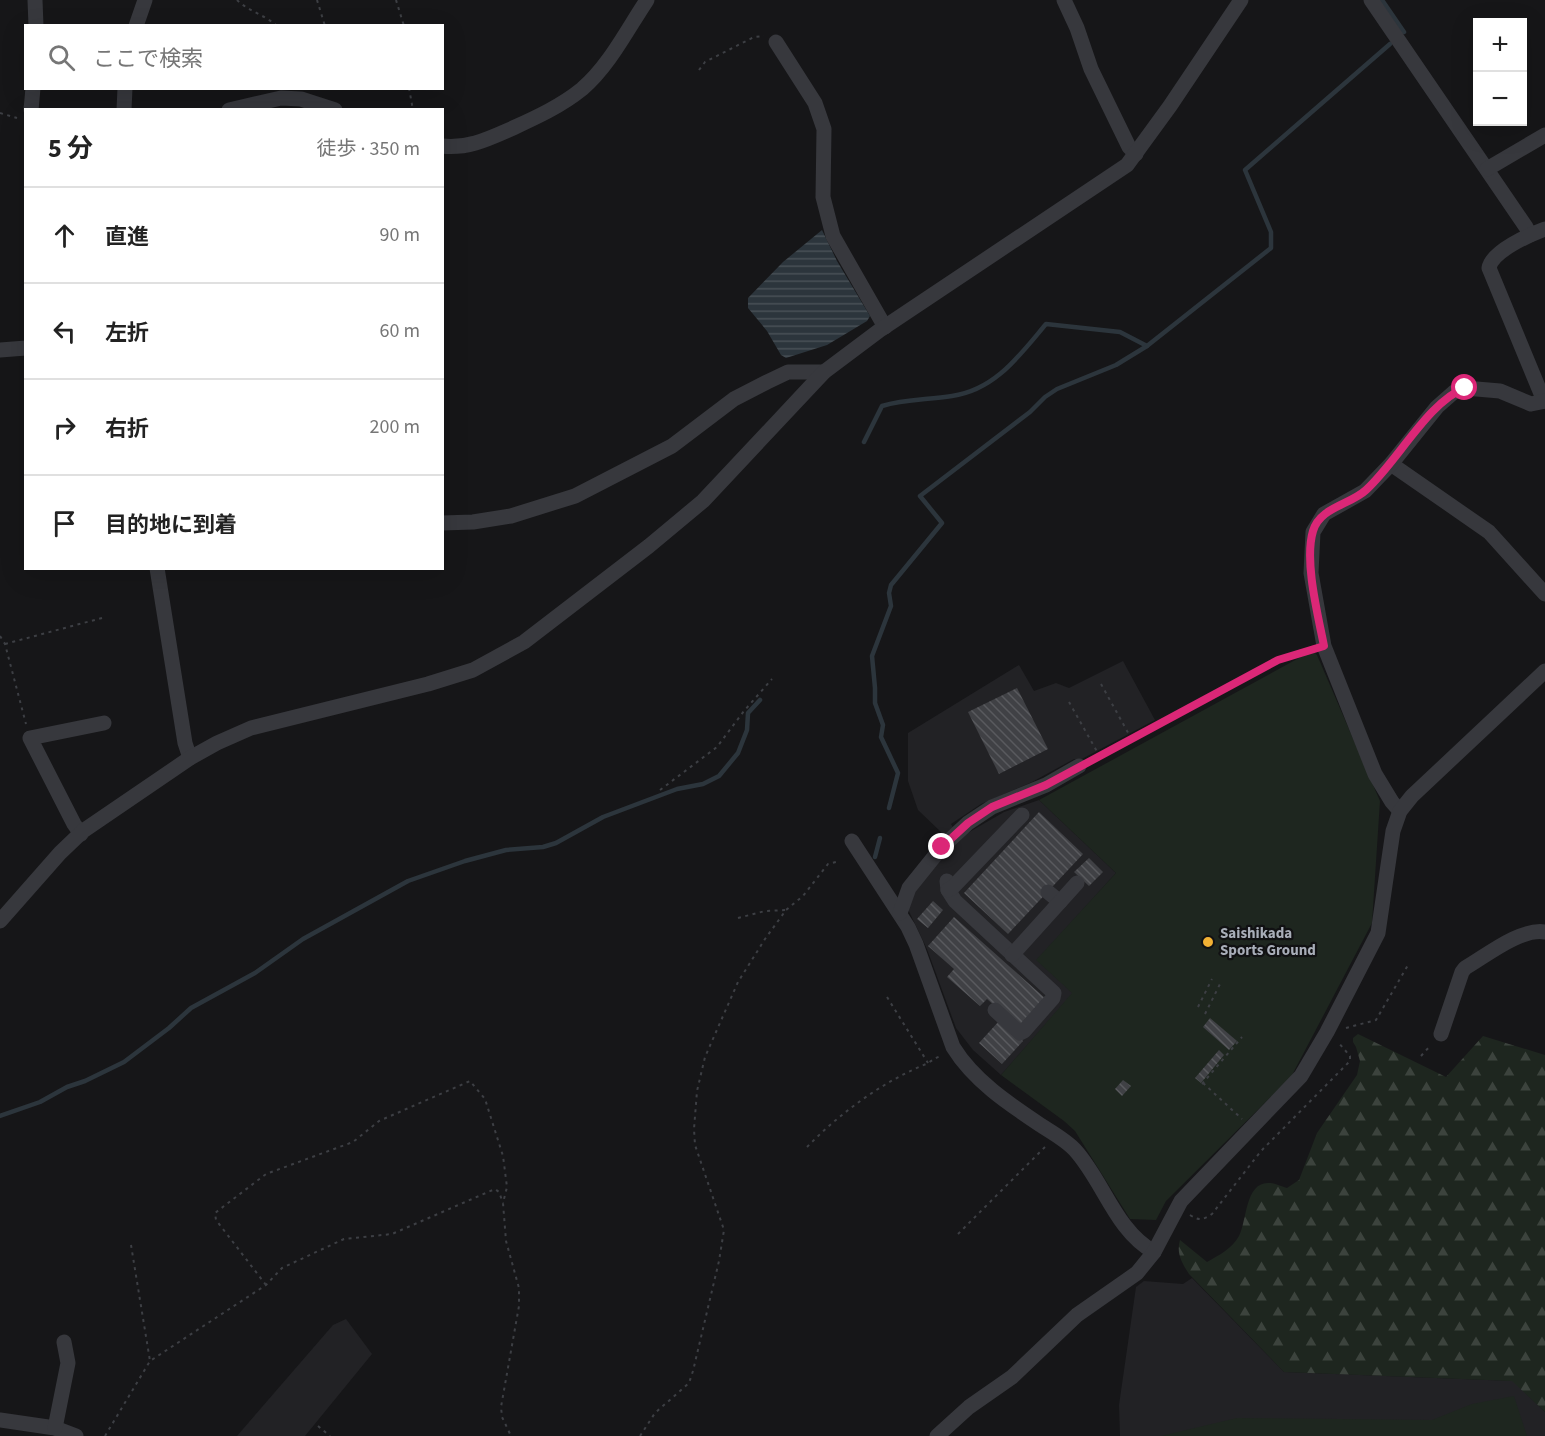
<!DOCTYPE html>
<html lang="ja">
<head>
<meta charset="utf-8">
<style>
  :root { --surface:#fff; --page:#f2f2f2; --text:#222; --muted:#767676; --line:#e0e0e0 }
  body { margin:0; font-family:"Source Sans 3","Noto Sans JP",sans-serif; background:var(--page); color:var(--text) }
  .controls { position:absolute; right:18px; top:18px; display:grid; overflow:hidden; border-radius:0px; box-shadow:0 6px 24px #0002 }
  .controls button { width:54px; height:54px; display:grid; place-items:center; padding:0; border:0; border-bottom:2px solid var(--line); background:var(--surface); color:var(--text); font:30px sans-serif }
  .stop { position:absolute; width:18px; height:18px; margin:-14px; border:4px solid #db2777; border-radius:50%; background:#fff }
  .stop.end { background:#db2777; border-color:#fff; box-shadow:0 2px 6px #0008 }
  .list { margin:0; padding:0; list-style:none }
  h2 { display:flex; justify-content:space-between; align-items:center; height:78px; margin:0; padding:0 24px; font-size:26px }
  h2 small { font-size:20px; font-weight:400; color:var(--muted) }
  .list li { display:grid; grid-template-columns:39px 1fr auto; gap:18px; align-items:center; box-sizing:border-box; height:96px; padding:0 24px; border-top:2px solid var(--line) }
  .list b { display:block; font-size:22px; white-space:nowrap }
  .list em { font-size:20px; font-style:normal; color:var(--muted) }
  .icon { flex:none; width:33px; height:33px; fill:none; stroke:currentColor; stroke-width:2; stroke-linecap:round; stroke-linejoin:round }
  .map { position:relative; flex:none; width:1545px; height:1436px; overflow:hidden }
  .search { position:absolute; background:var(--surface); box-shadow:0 6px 24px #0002; left:24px; top:24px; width:420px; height:66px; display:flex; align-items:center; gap:15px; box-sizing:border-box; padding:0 21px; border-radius:0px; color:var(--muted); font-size:22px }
  .panel { position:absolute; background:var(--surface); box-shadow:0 6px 24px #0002; left:24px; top:108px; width:420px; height:462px; border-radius:0px }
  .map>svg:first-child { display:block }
</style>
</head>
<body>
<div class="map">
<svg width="1545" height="1436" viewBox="0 0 1545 1436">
  <defs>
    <pattern id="forest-firs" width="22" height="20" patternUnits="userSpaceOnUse" patternTransform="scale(1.5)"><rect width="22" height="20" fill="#1e261f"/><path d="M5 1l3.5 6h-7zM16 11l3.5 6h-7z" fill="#3c433d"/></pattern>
    <pattern id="water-rules" width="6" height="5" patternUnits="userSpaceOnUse" patternTransform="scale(1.5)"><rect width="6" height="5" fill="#2c353c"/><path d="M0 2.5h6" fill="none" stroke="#485056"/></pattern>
    <pattern id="building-back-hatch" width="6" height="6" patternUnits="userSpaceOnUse" patternTransform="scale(1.5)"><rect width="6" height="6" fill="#404145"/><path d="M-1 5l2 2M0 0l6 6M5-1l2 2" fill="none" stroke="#595a5e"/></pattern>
  </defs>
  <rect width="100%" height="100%" fill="#161618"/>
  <g fill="#222225">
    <path d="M1123 661 1155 720 1080 760 1074 759 1032 782 981 804 951 824 959 838 1004 812 1039 800 1116 873 1037 960 1073 993 1001 1075 973 1050 956 1028 927 949 905 903 949 850 941 832 918 810 908 781V733L1019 665 1034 691 1056 683 1069 688Z"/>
    <path d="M1192 1278 1284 1372 1513 1381 1545 1412V1436H1120L1119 1405 1136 1287 1144 1281 1183 1284Z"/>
    <path d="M346 1319 372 1354 305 1436H237L333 1325Z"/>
  </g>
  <g fill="#1e261f">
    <path d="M1310 652H1314L1317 655 1380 801 1372 923 1291 1077 1166 1201 1156 1220 1130 1219 1075 1131 1064 1121 1001 1075 1072 993 1036 960 1116 873 1039 800Z"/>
    <path d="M1514 1396 1527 1436H1161L1237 1418 1432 1420 1472 1404Z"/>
  </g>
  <path fill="url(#forest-firs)" d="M1358 1034 1446 1077 1483 1036 1545 1055V1412L1512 1381 1284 1372 1189 1274C1182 1263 1176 1253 1180 1240L1207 1262C1219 1255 1232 1249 1239 1236 1247 1221 1245 1182 1269 1183 1275 1183 1282 1187 1287 1188L1299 1180 1317 1133 1357 1075 1360 1061 1356 1047 1353 1042V1038Z"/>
  <path fill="url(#water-rules)" d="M822 230 837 261 870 316 867 321 827 345 786 358 781 355 767 331 748 308V298L783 262Z"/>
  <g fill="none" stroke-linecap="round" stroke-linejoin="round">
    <g stroke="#2c353c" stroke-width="4.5">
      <path d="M1382 0 1404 32"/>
      <path d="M864 442 882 406C905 399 928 400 952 396 995 390 1019 356 1046 324L1120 332 1147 346"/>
      <path d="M889 808 898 773 881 737 883 725 875 703V688L872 656 891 606 889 593 891 585 942 523 920 496 1030 412 1045 397 1057 389 1116 365 1147 346 1271 248V232L1245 170 1390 44"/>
      <path d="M875 857 880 838"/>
      <path d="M0 1116 40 1102 67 1087 85 1081 124 1062 169 1028 191 1008 255 973 303 939 408 881 465 861 506 850 543 847 556 843 603 817 677 789 703 784 719 776 738 753 747 730 748 713 760 700"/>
    </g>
  </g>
  <g fill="url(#building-back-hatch)">
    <path d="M1017 688 1048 749 999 774 968 712Z"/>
    <path d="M1039 812 1083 854 1008 934 964 893Z"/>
    <path d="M1089 858 1103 872 1089 886 1074 872Z"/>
    <path d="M933 901 943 910 928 928 917 919Z"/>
    <path d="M954 917 1046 999 1020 1028 987 999 980 1006 947 977 954 969 928 946Z"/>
    <path d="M1210 1018 1237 1041 1229 1050 1203 1027Z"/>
    <path d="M1000 1020 1023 1041 1002 1064 979 1043Z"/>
    <path d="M1219 1050 1224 1055 1201 1083 1195 1078Z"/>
    <path d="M1123 1080 1131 1086 1122 1096 1115 1089Z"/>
  </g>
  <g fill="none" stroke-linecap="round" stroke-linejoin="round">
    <g stroke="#3d3f44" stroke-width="2" stroke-dasharray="3 4.5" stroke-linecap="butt">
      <path d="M237 0C248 11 265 15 277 26"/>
      <path d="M317 0 325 26"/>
      <path d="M396 0 404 26"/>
      <path d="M699 70 705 62 754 37 764 36"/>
      <path d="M409 88 413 110"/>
      <path d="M0 113 17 118"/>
      <path d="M0 636 5 644 26 724"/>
      <path d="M5 644 102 618"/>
      <path d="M1101 684 1131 738"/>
      <path d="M1069 702 1099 755"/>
      <path d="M1092 759 1278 660 1310 650"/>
      <path d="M660 790 717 747 744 711 772 679"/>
      <path d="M738 918 765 911 786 910"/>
      <path d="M887 997 928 1063"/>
      <path d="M1198 1007 1212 979"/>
      <path d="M1205 1014 1220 984"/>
      <path d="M1346 1028 1376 1020 1408 965"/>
      <path d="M1421 1056 1431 1045"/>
      <path d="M1203 1083 1242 1119"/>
      <path d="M1202 1084 1242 1037"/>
      <path d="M807 1147C840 1113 882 1082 926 1064 932 1061 936 1057 942 1056"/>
      <path d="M1190 1215C1199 1221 1203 1220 1212 1214L1261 1151 1350 1061V1056L1338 1042"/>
      <path d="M958 1234 1046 1146"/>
      <path d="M131 1245 150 1361"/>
      <path d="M266 1285 216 1220 215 1213 266 1174 353 1142 379 1121 470 1081 485 1099 503 1156 507 1187 503 1203 506 1241 519 1288V1306L501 1407 502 1417 511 1436"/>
      <path d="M318 1426 330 1436"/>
      <path d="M105 1436 150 1361 266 1285 282 1268 344 1239 392 1234 495 1189 499 1192 503 1203"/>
      <path d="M640 1436 655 1413 689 1383 693 1371 719 1261 724 1230 695 1145 694 1129 697 1091 705 1057 738 982 765 939 786 910 803 896 828 864 836 862"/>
    </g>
    <g stroke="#37383d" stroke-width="15">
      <path d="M35 0 36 26"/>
      <path d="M1064 0 1077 28 1091 69 1129 147 1136 154"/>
      <path d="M1371 0 1526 227 1530 235"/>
      <path d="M136 26 145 0"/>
      <path d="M776 42 815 103 824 129 823 197 833 236 885 327"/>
      <path d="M31 110 33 88"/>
      <path d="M124 110 125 88"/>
      <path d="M229 110 281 98 301 99 335 110"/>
      <path d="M442 146C469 149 490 138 513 128 537 117 561 106 582 89 609 66 627 30 647 0"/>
      <path d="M1487 169 1545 135"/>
      <path d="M0 350 26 348"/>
      <path d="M1544 401 1489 268C1492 251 1529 235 1545 229"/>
      <path d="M1391 464 1489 532 1545 594"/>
      <path d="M442 523 473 522 511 516 575 496 672 446 734 399 767 382 788 372H824"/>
      <path d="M157 568 185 743 190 758"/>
      <path d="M1400 811 1392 802 1375 774 1324 646 1311 573 1313 532 1324 514 1365 491 1391 464 1437 407 1454 392 1465 388 1500 391 1531 404 1545 401"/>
      <path d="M81 834 74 824 30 738 104 723"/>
      <path d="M852 841 908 927 916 944 953 1047C974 1081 1009 1104 1042 1126 1053 1133 1067 1141 1075 1150 1104 1182 1115 1230 1154 1252"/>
      <path d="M947 881 948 890 955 901 1054 993 1053 998 1024 1031 1020 1033 995 1010"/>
      <path d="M948 890 952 888 1022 815"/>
      <path d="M1048 892 1060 902"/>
      <path d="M900 913 909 888 942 847 968 823 992 807 1046 785 1079 766"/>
      <path d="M0 921 60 853 83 831 190 758 217 743 251 728 428 684 473 670 524 642 649 546 703 501 824 372 880 330 1127 165 1170 106 1241 0"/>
      <path d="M1012 955 1077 883"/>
      <path d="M1441 1034 1462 972 1465 968C1486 956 1520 928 1545 932"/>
      <path d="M0 1420 55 1428 76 1436"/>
      <path d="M55 1428 68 1363 64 1342"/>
      <path d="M937 1436 969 1407 1012 1377 1077 1315 1137 1273 1154 1252 1181 1201 1301 1076 1327 1032 1378 933 1393 831 1400 811 1412 796 1545 671"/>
    </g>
  </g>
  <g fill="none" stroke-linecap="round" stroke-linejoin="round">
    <path stroke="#db2777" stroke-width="8" d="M942 847 968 823 992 807 1046 785 1278 660 1324 646C1318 615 1304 561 1313 531 1320 507 1350 505 1366 490 1397 462 1429 401 1465 388"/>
  </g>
  <circle fill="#f2b134" stroke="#111113" stroke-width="2" cx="1208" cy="942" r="6"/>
  <g text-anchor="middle" stroke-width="4.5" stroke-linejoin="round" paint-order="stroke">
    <g font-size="15" font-weight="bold" fill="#a8adb8" stroke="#111113" text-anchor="start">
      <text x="1220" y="938">Saishikada<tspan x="1220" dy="17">Sports Ground</tspan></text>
    </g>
  </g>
</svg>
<div class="controls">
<button>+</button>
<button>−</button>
</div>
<div class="stop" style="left:1465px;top:388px"></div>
<div class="stop end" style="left:942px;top:847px"></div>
<div class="search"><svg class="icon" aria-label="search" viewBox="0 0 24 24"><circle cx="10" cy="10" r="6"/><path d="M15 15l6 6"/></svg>ここで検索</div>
<section class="panel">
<h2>5 分<small>徒歩 · 350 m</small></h2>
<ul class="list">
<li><svg class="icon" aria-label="ahead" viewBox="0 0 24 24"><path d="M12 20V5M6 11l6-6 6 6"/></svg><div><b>直進</b></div><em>90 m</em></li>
<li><svg class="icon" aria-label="left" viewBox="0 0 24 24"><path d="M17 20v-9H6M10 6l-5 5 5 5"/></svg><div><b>左折</b></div><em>60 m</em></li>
<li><svg class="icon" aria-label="right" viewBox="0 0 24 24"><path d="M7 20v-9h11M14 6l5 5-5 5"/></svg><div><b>右折</b></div><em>200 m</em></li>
<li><svg class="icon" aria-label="arrive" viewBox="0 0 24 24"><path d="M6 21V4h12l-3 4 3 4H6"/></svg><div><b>目的地に到着</b></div></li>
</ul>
</section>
</div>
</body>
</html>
